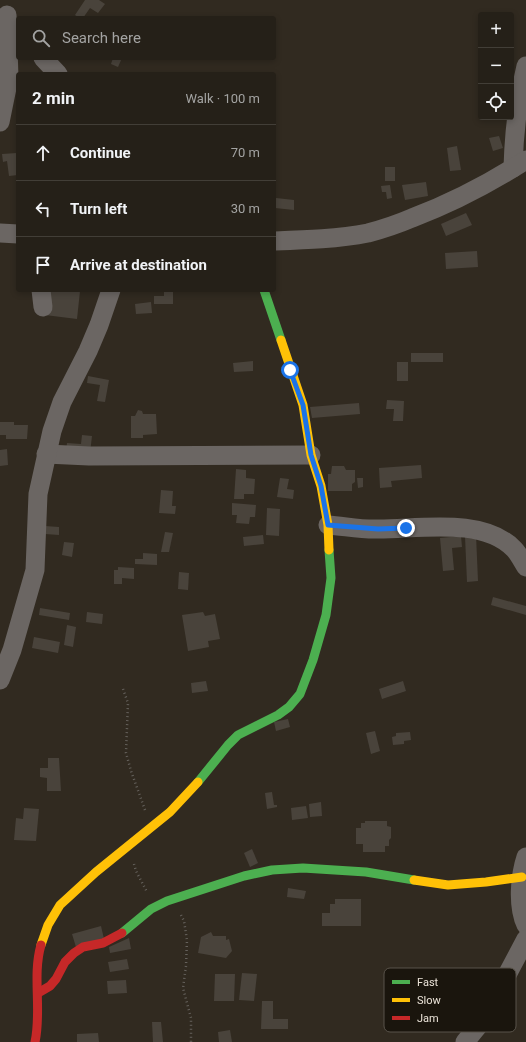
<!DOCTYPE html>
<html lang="en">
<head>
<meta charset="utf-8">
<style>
  :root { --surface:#252018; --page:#2d2821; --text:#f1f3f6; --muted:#a3a3a2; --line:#423e37 }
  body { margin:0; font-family:Roboto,sans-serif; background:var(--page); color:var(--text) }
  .controls { position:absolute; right:12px; top:12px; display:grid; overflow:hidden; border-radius:4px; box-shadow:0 2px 6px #0003 }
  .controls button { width:36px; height:36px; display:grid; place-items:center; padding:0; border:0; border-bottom:1px solid var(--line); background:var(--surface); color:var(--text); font:20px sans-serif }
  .stop { position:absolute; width:12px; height:12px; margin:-9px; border:3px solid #1a73e8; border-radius:50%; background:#fff }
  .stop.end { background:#1a73e8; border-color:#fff; box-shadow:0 1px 4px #0008 }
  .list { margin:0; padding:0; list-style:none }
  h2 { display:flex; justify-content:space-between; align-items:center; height:52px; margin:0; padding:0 16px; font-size:17px }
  h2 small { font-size:13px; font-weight:400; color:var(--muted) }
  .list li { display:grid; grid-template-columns:26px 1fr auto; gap:12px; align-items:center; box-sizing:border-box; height:56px; padding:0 16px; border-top:1px solid var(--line) }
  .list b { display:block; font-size:15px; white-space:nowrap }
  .list em { font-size:13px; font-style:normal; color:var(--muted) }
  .icon { flex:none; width:22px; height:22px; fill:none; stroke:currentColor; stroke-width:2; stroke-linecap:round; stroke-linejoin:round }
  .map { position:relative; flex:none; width:526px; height:1042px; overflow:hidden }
  .search { position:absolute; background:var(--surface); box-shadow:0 2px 6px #0003; left:16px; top:16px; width:260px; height:44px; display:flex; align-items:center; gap:10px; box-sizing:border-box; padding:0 14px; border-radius:4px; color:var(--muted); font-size:15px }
  .panel { position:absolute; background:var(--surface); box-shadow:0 2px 6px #0003; left:16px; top:72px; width:260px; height:220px; border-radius:4px }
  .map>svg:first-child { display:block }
</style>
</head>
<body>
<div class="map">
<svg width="526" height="1042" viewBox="0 0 526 1042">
  <rect width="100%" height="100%" fill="#312a20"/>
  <g fill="#49433b">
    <path d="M85 0H99L105 4 98 13 90 8 83 18H79L75 15Z"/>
    <path d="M113 58H122L118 67 111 64Z"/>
    <path d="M499 136 503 148 493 151 489 138Z"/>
    <path d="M457 146 461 170 450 171 447 148Z"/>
    <path d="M17 153 18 175 9 176 7 161 3 162 2 154Z"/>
    <rect x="385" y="167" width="10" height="14"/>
    <path d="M426 182 428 196 405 200 402 185Z"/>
    <path d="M390 185 392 198 387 199 386 192H382L381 186Z"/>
    <path d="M276 198 294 200V210L275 208Z"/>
    <path d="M466 213 472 225 446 236 441 224Z"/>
    <path d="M477 251 478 267 446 269 445 253Z"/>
    <path d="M48 290 80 291 77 319 45 315Z"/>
    <path d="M164 290H173V304H154V296H164Z"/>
    <path d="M151 302 152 313 136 314 135 304Z"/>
    <rect x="411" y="353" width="32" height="9"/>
    <path d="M253 361V371L234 372 233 363Z"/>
    <rect x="397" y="362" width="11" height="19"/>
    <path d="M88 376 109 380 105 402 97 401 100 385 87 383Z"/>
    <path d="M387 400 404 401 403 421H393L394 409H386Z"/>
    <path d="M359 403 360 414 312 418 310 407Z"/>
    <path d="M138 410 142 411 143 414H156L157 434 143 435V438H131V416H135Z"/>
    <path d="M0 422H14V425H28L27 439H6V435H0Z"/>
    <path d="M82 435 92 436 90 453 66 451 67 443 81 444Z"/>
    <path d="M7 449 8 465 0 466V450Z"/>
    <path d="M421 465 422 478 391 481 392 487 380 488 379 468Z"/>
    <path d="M332 466H344L346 470H355V482L352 484V491H328V474H331Z"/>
    <path d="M236 469 246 470V478L255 479 254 494H244V499H234Z"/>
    <path d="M280 478 289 479 287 489 294 490 293 499 277 497Z"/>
    <path d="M357 478H363V487L358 488Z"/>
    <path d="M161 490 173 491 172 506H176L175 514 159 513Z"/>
    <path d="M232 503 256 505 255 517H250L249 524 236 523 237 515H232Z"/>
    <path d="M267 508 280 509 279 536 266 535Z"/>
    <path d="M45 526 59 527V535L45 534Z"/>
    <path d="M165 532 173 533 169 552H161Z"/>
    <path d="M263 535 264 544 244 546 243 537Z"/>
    <path d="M476 535 478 581 467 582 465 536Z"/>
    <path d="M461 536 462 547 452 548 454 570 443 571 440 538Z"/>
    <path d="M64 542 74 543 72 557 62 555Z"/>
    <path d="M143 553 157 554V565L135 564V559H143Z"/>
    <path d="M118 567 134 568V579L122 578V584H114V570H118Z"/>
    <path d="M179 572 189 573 188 590 178 589Z"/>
    <path d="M493 597 526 606V615L491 605Z"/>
    <path d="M40 608 70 613 69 620 39 615Z"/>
    <path d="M87 612 103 614 102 624 86 622Z"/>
    <path d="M203 612 205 616 215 614 220 639 208 641 209 647 188 651 182 615Z"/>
    <path d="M67 625 76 627 73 647 64 645Z"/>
    <path d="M34 637 60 642 58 653 32 648Z"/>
    <path d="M206 681 208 691 192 693 191 683Z"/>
    <path d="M403 681 406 691 382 699 379 689Z"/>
    <path d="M288 719 290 727 276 731 274 722Z"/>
    <path d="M375 731 380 751 371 754 366 733Z"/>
    <path d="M410 732 411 740 404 741V744L393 745 392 737 396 736V733Z"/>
    <path d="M48 758H59L61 791H47V778L40 777V768H48Z"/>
    <path d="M272 792 274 805H277V807L267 809 265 793Z"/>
    <path d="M321 802 322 816 310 817 309 804Z"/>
    <path d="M306 806 308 818 292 820 291 808Z"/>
    <path d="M24 808 39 809 36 841 14 840 16 818 23 819Z"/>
    <path d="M365 821H387V826L391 827V838L389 840V846H385V852H363V844H356V828H361V823H365Z"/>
    <path d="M252 849 258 863 250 867 244 853Z"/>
    <path d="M288 888 306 891 304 899 287 897Z"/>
    <path d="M335 899H361V926H322V913H330V904H335Z"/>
    <path d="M101 926 104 939 76 947 72 934Z"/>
    <path d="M211 932 213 936H226V940L229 939 232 951 226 958 198 953 201 937Z"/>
    <path d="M129 938 131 949 110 953 109 947Z"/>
    <path d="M127 959 129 969 110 972 108 962Z"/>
    <path d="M242 973 257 974 254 1001 239 1000Z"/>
    <path d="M215 974H235L234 1001H214Z"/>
    <path d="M126 980 127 993 108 994 107 981Z"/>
    <path d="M262 1001H273V1019H288V1029H261Z"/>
    <path d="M152 1022H161L163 1042H153Z"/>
    <path d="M230 1030 232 1042H219L218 1032Z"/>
    <path d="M98 1033 99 1042H77V1034Z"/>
  </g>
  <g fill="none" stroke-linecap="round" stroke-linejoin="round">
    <g stroke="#65615c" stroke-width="2.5" stroke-dasharray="1 3" stroke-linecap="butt">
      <path d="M123 689 128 703 126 753 131 771 145 810"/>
      <path d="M134 864 136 871 147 892"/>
      <path d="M181 915 184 921 187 940 186 966 183 988 191 1018V1042"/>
    </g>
    <g stroke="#6b6663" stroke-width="19">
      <path d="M43 58 58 74"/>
      <path d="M0 122 9 78 7 15"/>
      <path d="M513 168C514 132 517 102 526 66"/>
      <path d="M0 233 18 234"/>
      <path d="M274 241C305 240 338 239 368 233 383 229 398 224 412 218 452 203 490 183 526 160"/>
      <path d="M41 290 43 307"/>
      <path d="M46 454 89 456 311 455"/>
      <path d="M328 525C344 526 362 530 379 529 420 529 483 517 514 549 519 554 522 561 526 567"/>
      <path d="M0 680 12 650 35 570 38 494 52 431 62 402 88 351 99 325 111 290"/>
      <path d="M526 857C520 875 517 906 526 925"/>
      <path d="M465 1042 483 1020 526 939"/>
    </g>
    <g stroke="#4caf50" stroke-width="9">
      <path d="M264 290 281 340"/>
      <path d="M198 782 228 745 238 735 278 715 289 707 300 694 313 660 326 615 331 578 329 550"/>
      <path d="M122 933 151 909 167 901 244 876 272 870 303 868 366 872 414 880"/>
    </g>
    <g stroke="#ffc107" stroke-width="9">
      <path d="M281 340 303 405 311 455 321 486 328 525 329 550"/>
      <path d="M414 880 448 885 486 882 522 877"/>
      <path d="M41 945 48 925 60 905 96 872 170 812 198 782"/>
    </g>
    <g stroke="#c62828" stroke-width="9">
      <path d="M38 993 50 986 56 979 65 962 74 953 83 947 103 943 122 933"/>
      <path d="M35 1042C42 1010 32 976 41 945"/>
    </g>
  </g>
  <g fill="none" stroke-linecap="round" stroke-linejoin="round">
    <path stroke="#1a73e8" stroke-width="5" d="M290 370 303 405 311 455 321 486 328 525 378 529 406 528"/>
  </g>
  <rect x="384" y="968" width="132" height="64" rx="6" fill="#1a150d" stroke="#59534a" stroke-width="1"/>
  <rect x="392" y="980" width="18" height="4" fill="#4caf50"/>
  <rect x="392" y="998" width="18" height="4" fill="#ffc107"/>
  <rect x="392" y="1016" width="18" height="4" fill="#c62828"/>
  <g font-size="11" fill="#ebe3d8">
    <text x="417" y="986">Fast</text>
    <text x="417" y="1004">Slow</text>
    <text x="417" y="1022">Jam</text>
  </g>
</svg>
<div class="controls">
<button>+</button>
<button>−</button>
<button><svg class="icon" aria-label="locate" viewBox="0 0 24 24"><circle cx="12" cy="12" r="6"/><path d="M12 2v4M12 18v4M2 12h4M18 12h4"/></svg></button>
</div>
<div class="stop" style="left:290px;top:370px"></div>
<div class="stop end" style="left:406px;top:528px"></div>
<div class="search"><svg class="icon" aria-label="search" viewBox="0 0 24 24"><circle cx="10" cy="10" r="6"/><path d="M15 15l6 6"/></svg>Search here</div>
<section class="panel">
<h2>2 min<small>Walk · 100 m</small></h2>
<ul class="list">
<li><svg class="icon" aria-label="ahead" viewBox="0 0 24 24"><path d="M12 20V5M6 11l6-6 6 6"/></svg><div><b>Continue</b></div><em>70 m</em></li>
<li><svg class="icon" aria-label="left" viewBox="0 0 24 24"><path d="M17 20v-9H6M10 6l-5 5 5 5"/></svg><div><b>Turn left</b></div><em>30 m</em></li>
<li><svg class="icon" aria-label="arrive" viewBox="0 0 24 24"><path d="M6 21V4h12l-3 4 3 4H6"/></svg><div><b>Arrive at destination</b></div></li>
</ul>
</section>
</div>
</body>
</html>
